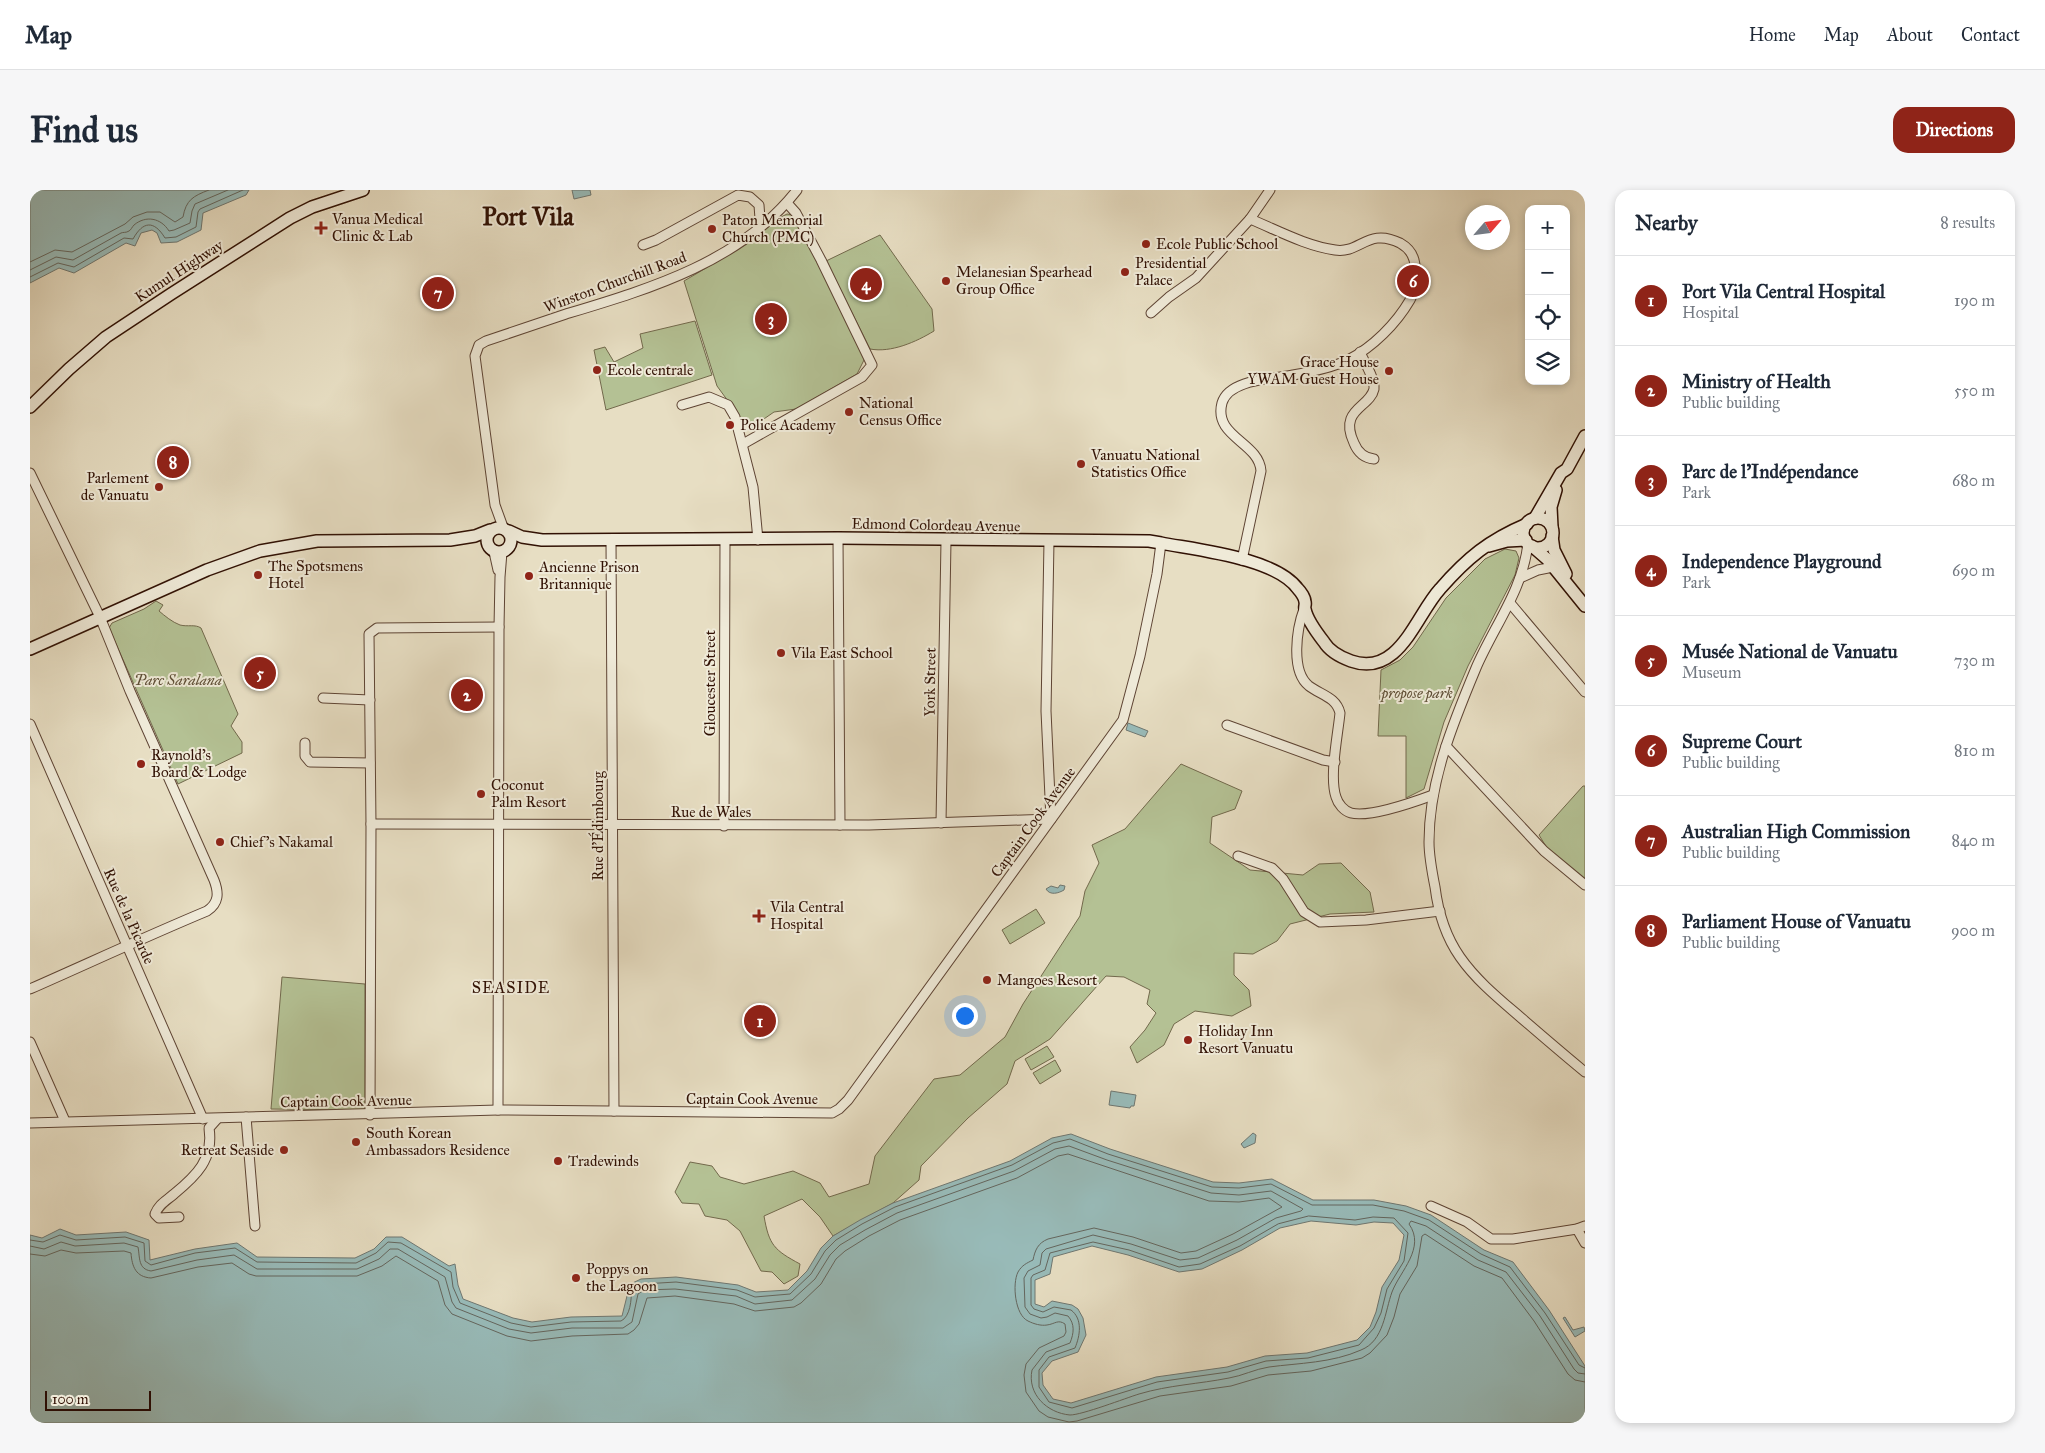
<!DOCTYPE html>
<html lang="en">
<head>
<meta charset="utf-8">
<style>
  :root { --surface:#fff; --page:#f6f6f7; --text:#1f2937; --muted:#747a83; --line:#e0e1e3; --accent:#8f2418 }
  body { margin:0; font-family:"IM FELL Great Primer",serif; background:var(--page); color:var(--text) }
  .controls { position:absolute; right:15px; top:15px; display:grid; overflow:hidden; border-radius:10px; box-shadow:0 2px 8px #0003 }
  .controls button { width:45px; height:45px; display:grid; place-items:center; padding:0; border:0; border-bottom:1px solid var(--line); background:var(--surface); color:var(--text); font:25px sans-serif }
  .compass { position:absolute; left:1435px; top:15px; width:45px; height:45px; border-radius:50%; background:var(--surface); box-shadow:0 2px 8px #0003; rotate:62deg }
  .scale { position:absolute; left:15px; bottom:12px; width:106px; box-sizing:border-box; padding-left:5px; border:2px solid #311104; border-top:0; font-size:14px; line-height:18px; white-space:nowrap; color:#311104; -webkit-text-stroke:4px #efead8; paint-order:stroke }
  .you { position:absolute; left:934px; top:825px; width:18px; height:18px; margin:-12px; border:4px solid #fff; border-radius:50%; background:#1a73e8; box-shadow:0 0 0 8px #1a73e833 }
  .badge { display:grid; place-items:center; width:32px; height:32px; border-radius:50%; background:var(--accent); color:#fff; font-size:16px; font-weight:700 }
  .pin { position:absolute; translate:-50% -50%; border:2px solid #fff; box-shadow:0 1px 5px #0006 }
  .list { margin:0; padding:0; list-style:none }
  h2 { display:flex; justify-content:space-between; align-items:center; height:65px; margin:0; padding:0 20px; font-size:21px }
  h2 small { font-size:16px; font-weight:400; color:var(--muted) }
  .list li { display:grid; grid-template-columns:32px 1fr auto; gap:15px; align-items:center; box-sizing:border-box; height:90px; padding:0 20px; border-top:1px solid var(--line) }
  .list b { display:block; font-size:19px; white-space:nowrap }
  .list p { margin:0; font-size:16px; white-space:nowrap; color:var(--muted) }
  .list em { font-size:16px; font-style:normal; color:var(--muted) }
  .icon { flex:none; width:28px; height:28px; fill:none; stroke:currentColor; stroke-width:2; stroke-linecap:round; stroke-linejoin:round }
  .map { position:relative; flex:none; width:1555px; height:1233px; overflow:hidden; border-radius:15px }
  header { display:flex; align-items:center; gap:30px; box-sizing:border-box; height:70px; padding:0 25px; background:var(--surface); border-bottom:1px solid var(--line) }
  header strong { font-size:24px }
  nav { display:flex; gap:28px; margin-inline-start:auto; font-size:18px }
  .intro { display:flex; align-items:center; justify-content:space-between; box-sizing:border-box; height:120px; padding:0 30px }
  h1 { margin:0; font-size:35px }
  .button { padding:12px 22px; border-radius:15px; background:var(--accent); color:#fff; font-size:18px; font-weight:700 }
  main { display:flex; gap:30px; padding:0 30px }
  aside { flex:1; background:var(--surface); border-radius:15px; box-shadow:0 2px 8px #0003 }
  .map>svg:first-child { display:block }
</style>
</head>
<body>
<header>
<strong>Map</strong>
<nav><a>Home</a><a>Map</a><a>About</a><a>Contact</a></nav>
</header>
<div class="intro"><h1>Find us</h1><a class="button">Directions</a></div>
<main>
<div class="map">
<svg width="1555" height="1233" viewBox="0 0 1555 1233">
  <rect width="100%" height="100%" fill="#e7dec3"/>
  <filter id="stains"><feTurbulence type="fractalNoise" baseFrequency=".004" numOctaves="4"/><feColorMatrix values="0 0 0 0 .2 0 0 0 0 .09 0 0 0 0 .02 0 0 0 .5 -.17"/></filter>
  <radialGradient id="worn" r=".72"><stop offset=".6" stop-color="#630" stop-opacity="0"/><stop offset="1" stop-color="#630" stop-opacity=".3"/></radialGradient>
  <g fill="#b4c194" stroke="#72694c">
    <path d="M757 24 763 25 778 51 835 168 827 184 766 219 744 222 728 233 712 234 706 222 687 196 654 91 720 52 751 27Z"/>
    <path d="M850 45 902 119 904 141C886 152 861 163 840 159L796 71Z"/>
    <path d="M665 131 682 185 576 220 564 160 575 157 584 172 613 158 610 144Z"/>
    <path d="M1475 359 1486 361 1489 368 1485 385 1438 476 1414 532 1394 599 1376 608V546H1348L1351 480 1370 470 1383 457 1416 408 1455 369Z"/>
    <path d="M126 411 133 415 129 421C135 426 142 432 150 435 158 437 165 434 171 438L208 524 201 536 212 552V563L148 594 79 438 82 433 114 419Z"/>
    <path d="M1151 574 1212 601 1205 619 1182 627 1180 653 1220 680 1273 685 1289 674 1311 673 1340 702 1344 722 1300 724 1260 734 1247 751 1223 764 1204 763V785L1219 800 1221 816 1202 826 1165 821 1144 834 1134 855 1107 873 1100 857 1115 840 1126 823 1117 814 1120 800 1094 787 1076 786 1020 849 985 871 977 894 938 928 891 976 889 990 863 1013 803 1046 790 1027 772 1009 734 1026C739 1055 744 1060 770 1074L768 1086 754 1094 742 1082 731 1081 710 1041 697 1030 675 1026 669 1014 652 1013 645 1002 660 972 682 976 690 987 714 994 763 981 790 993 799 1007 839 994 845 966 904 889 930 885 975 847 993 814 1050 726 1055 701 1069 673 1062 655 1095 639Z"/>
    <path d="M1553 596H1555V693L1517 658 1509 645Z"/>
    <path d="M1006 719 1015 733 980 754 972 740Z"/>
    <path d="M252 787 335 794V920L241 919Z"/>
    <path d="M1017 856 1024 867 1001 880 995 869Z"/>
    <path d="M1025 870 1031 881 1010 894 1003 883Z"/>
  </g>
  <g fill="#98bbb9" stroke="#6f7771" fill-rule="evenodd">
    <path d="M0 0H219L216 5 173 23 171 40 147 52 131 53 127 43 122 40 111 43 105 56 96 53 44 83 29 78 0 93Z"/>
    <path d="M542 0H560L561 5 544 9Z"/>
    <path d="M1098 533 1118 541 1115 547 1096 540Z"/>
    <path d="M1030 695 1035 696 1034 700C1029 703 1020 706 1016 699L1021 696 1028 698Z"/>
    <path d="M1081 901 1106 905 1104 916H1101L1100 918 1079 915Z"/>
    <path d="M1223 943 1226 945 1225 953 1214 958 1211 954Z"/>
    <path d="M1041 944 1080 959 1183 992 1209 993 1242 989 1283 1010H1344L1376 1016 1401 1025 1454 1060 1483 1072 1519 1120 1555 1176V1233H0V1045L12 1048 30 1039 46 1045 96 1042 119 1050 120 1070 165 1059 207 1053 227 1067 325 1068 344 1059 356 1047H372L419 1076 425 1074 428 1095 433 1109 483 1128 502 1132 541 1127 592 1126 597 1106 592 1098 611 1089 646 1087 708 1095 726 1102 758 1100 777 1081 791 1058 803 1046 830 1030 863 1013 980 971 1022 948ZM1281 1031 1326 1035 1344 1032 1363 1033 1374 1045 1369 1070 1352 1097 1346 1122 1340 1137 1327 1150 1277 1163 1235 1166 1197 1177 1126 1187 1041 1213 1023 1209 1013 1195 1012 1183 1022 1171 1048 1162 1056 1145 1053 1128 1048 1119 1042 1115 1022 1111 1014 1117 1005 1114V1090L1020 1084 1023 1067 1062 1056 1098 1065 1149 1082 1172 1079 1212 1060 1250 1038Z"/>
    <path d="M1535 1127 1543 1140 1554 1137 1555 1141 1545 1147 1533 1128Z"/>
  </g>
  <g fill="none" stroke-linecap="round" stroke-linejoin="round">
    <g stroke="#64665e" stroke-width="1">
      <path d="M0 72 25 60 42 62 95 34 103 27 117 22H130L145 32 153 27C156 10 163 6 179 0"/>
      <path d="M0 80 26 67 43 70 91 43C93 42 96 43 99 41 101 40 102 37 104 35 116 25 131 28 139 41L144 40 160 33 162 21 165 14 198 0"/>
      <path d="M0 87 28 73 44 77 94 48 103 49C113 31 124 30 135 48L146 47 166 37 168 22 170 19 213 0"/>
      <path d="M1279 1026 1325 1030 1343 1027 1364 1028 1378 1043 1374 1071 1357 1099 1351 1123 1344 1138 1329 1155 1278 1168 1236 1171 1198 1182 1127 1192 1042 1218 1019 1212 1009 1197V1180L1019 1167 1045 1158C1050 1146 1053 1129 1041 1120L1024 1117 1013 1122 1004 1119 1001 1115V1088L1003 1085 1015 1080 1020 1063 1063 1052 1099 1060 1149 1077 1170 1074 1210 1056 1248 1034Z"/>
      <path d="M0 1050 13 1052 30 1045 46 1050 95 1047 114 1053 115 1071 121 1075 165 1063 205 1058 227 1072 326 1073 346 1063 358 1052 371 1053 421 1082 423 1097 430 1113 481 1133 501 1137 541 1132 591 1131C600 1127 602 1109 601 1100L613 1094 646 1092 707 1100 725 1107 760 1104 781 1084 795 1061 806 1050 832 1034 865 1017 982 975 1023 953 1040 949 1078 964 1182 997 1209 998 1241 994 1282 1015H1343L1374 1021 1399 1030 1451 1064 1480 1077 1515 1123 1549 1175 1555 1178"/>
      <path d="M0 1056 14 1059 31 1052 45 1056 94 1053 108 1057C110 1068 108 1079 121 1081L167 1070 204 1065 227 1079H327L349 1069 360 1059H368L415 1087 422 1112 426 1118 479 1139 501 1143 542 1138H593L602 1132 608 1104 614 1100 645 1099 706 1106 725 1114 762 1110 785 1089 800 1065 810 1055 835 1040 867 1023 984 981 1025 959 1039 956 1077 970 1181 1003 1209 1005 1241 1001 1273 1019 1271 1021 1246 1028 1207 1050 1168 1068 1150 1070 1101 1054 1063 1045 1016 1059 1012 1063 1010 1075 998 1081 994 1088 995 1117 1000 1124 1011 1128 1017 1127 1025 1123 1038 1126C1045 1134 1044 1143 1040 1153L1016 1162 1002 1180C997 1204 1017 1223 1040 1225 1052 1225 1096 1208 1109 1204 1139 1195 1169 1194 1199 1188 1212 1186 1225 1179 1239 1177 1269 1173 1302 1173 1331 1160 1354 1151 1355 1121 1362 1102 1370 1081 1396 1058 1379 1034L1381 1031 1396 1036 1448 1070 1476 1082 1510 1126 1544 1179 1548 1183 1555 1184"/>
      <path d="M0 1064 15 1066 31 1060 46 1063 94 1061 101 1063C102 1077 106 1087 121 1088L168 1077 202 1073 219 1084 226 1086H327L352 1076 366 1066 408 1091 415 1115 422 1124 477 1146 501 1151 542 1146 598 1144 604 1140 609 1134 617 1108 645 1106 704 1114 725 1121 764 1117 771 1113 791 1094 806 1069 815 1061 839 1046 870 1030 987 988 1028 966 1038 964 1179 1011 1209 1012 1239 1008 1252 1017 1203 1044 1166 1061 1151 1063 1103 1047 1064 1038 1018 1049C1008 1053 1005 1060 1003 1070 997 1073 992 1075 988 1082 982 1094 985 1125 998 1131 1004 1134 1011 1136 1017 1135 1025 1134 1028 1129 1035 1134L1036 1142 1034 1146 1009 1158 996 1174 994 1185 996 1202 1009 1221 1018 1227 1039 1232 1047 1231 1130 1206 1201 1196 1238 1185 1281 1181 1332 1168 1340 1163 1357 1145 1364 1127 1370 1104 1387 1076 1392 1046 1395 1044 1444 1076 1472 1088 1504 1131 1538 1184 1545 1190 1555 1192"/>
    </g>
    <g stroke="#5e4434" stroke-width="11">
      <g id="street">
        <path d="M613 55 626 50 708 5 720 7 729 15 730 29 727 40"/>
        <path d="M1121 123 1139 107 1166 88 1220 29"/>
        <path d="M1330 162C1334 172 1345 188 1344 199 1340 218 1308 219 1324 253 1328 263 1334 268 1344 269"/>
        <path d="M652 215 679 207 698 215 705 227 723 297 728 350"/>
        <path d="M713 254 832 187 842 175 791 70 766 23 757 13"/>
        <path d="M0 283 70 427 100 501 184 690C189 703 189 713 177 721 117 746 59 773 0 799"/>
        <path d="M473 337 465 315 445 166 449 155 456 151C483 142 509 133 536 124 619 99 711 72 767 0"/>
        <path d="M808 348 810 635"/>
        <path d="M581 350 584 921"/>
        <path d="M1019 351 1016 521 1021 629"/>
        <path d="M1498 353C1493 400 1464 436 1446 478 1423 533 1399 591 1399 652 1399 667 1402 682 1405 697 1408 721 1416 747 1430 767 1446 790 1468 808 1489 826 1511 845 1533 864 1555 882"/>
        <path d="M464 362 468 380"/>
        <path d="M1212 370 1231 281C1229 252 1183 247 1192 213 1199 189 1243 189 1263 185 1281 182 1301 178 1318 170 1343 157 1366 134 1380 110 1387 97 1388 84 1384 70 1382 62 1377 57 1370 53 1338 37 1330 64 1305 60 1276 56 1247 40 1220 29L1240 0"/>
        <path d="M1490 388 1508 380 1523 377"/>
        <path d="M1480 413 1555 502"/>
        <path d="M1274 419C1267 438 1260 481 1279 496 1291 505 1306 507 1310 523 1308 544 1299 587 1306 607 1308 614 1314 621 1321 623 1340 628 1384 612 1403 605"/>
        <path d="M293 508 340 510"/>
        <path d="M0 534 173 929"/>
        <path d="M1197 535 1293 570 1305 572"/>
        <path d="M275 553V566L280 572 340 573"/>
        <path d="M1416 556 1514 661 1555 695"/>
        <path d="M911 633 916 351"/>
        <path d="M341 634 839 635 1021 629"/>
        <path d="M694 636 695 350"/>
        <path d="M1208 666 1242 678 1253 689 1274 722 1290 732 1336 730 1410 721"/>
        <path d="M0 852 35 931"/>
        <path d="M468 920 469 437 470 387 472 362"/>
        <path d="M340 925 341 634 339 444 347 438 469 437"/>
        <path d="M216 927 225 1036"/>
        <path d="M0 933 468 920 802 923 809 919 818 910 1093 530 1110 466 1127 384 1131 353"/>
        <path d="M1401 1016 1437 1032 1461 1049H1483L1547 1039 1555 1036"/>
        <path d="M149 1027 129 1028 125 1024C129 1014 136 1011 144 1004 166 986 184 969 179 938L187 929"/>
        <path d="M1547 1039 1555 1053"/>
      </g>
    </g>
    <g stroke="#311104" stroke-width="14">
      <g id="secondary">
        <path d="M0 217 39 179 76 147 141 104 260 28 282 17 333 0"/>
        <path d="M1505 328 1531 283 1537 279 1555 246"/>
        <circle cx="1508" cy="343" r="15"/>
        <path d="M1522 337 1521 317 1526 300"/>
        <circle cx="469" cy="350" r="12"/>
        <path d="M479 341 492 347 512 350 808 348 1119 351 1131 353C1167 360 1246 368 1268 399 1271 402 1275 408 1275 412 1276 414 1274 417 1275 419 1277 430 1287 443 1294 452 1300 462 1310 467 1321 471 1369 488 1386 425 1410 399 1437 368 1459 350 1497 334"/>
        <path d="M1522 346 1524 360 1536 384"/>
        <path d="M1459 356 1477 351 1496 350"/>
        <path d="M1502 356 1517 369 1555 416"/>
        <path d="M0 459 177 380 230 361 287 351 420 350 445 346 460 340"/>
      </g>
    </g>
    <use href="#street" stroke="#efead8" stroke-width="9"/>
    <use href="#secondary" stroke="#efead8" stroke-width="11"/>
  </g>
  <g fill="#8f2418" stroke="#efead8" stroke-width="2">
    <path d="M288.5 30.5h5v5h5v5h-5v5h-5v-5h-5v-5h5z"/>
    <circle cx="682" cy="39" r="5"/>
    <circle cx="1116" cy="54" r="5"/>
    <circle cx="1095" cy="82" r="5"/>
    <circle cx="916" cy="91" r="5"/>
    <circle cx="567" cy="180" r="5"/>
    <circle cx="1359" cy="181" r="5"/>
    <circle cx="819" cy="222" r="5"/>
    <circle cx="700" cy="235" r="5"/>
    <circle cx="1051" cy="274" r="5"/>
    <circle cx="129" cy="297" r="5"/>
    <circle cx="228" cy="385" r="5"/>
    <circle cx="499" cy="386" r="5"/>
    <circle cx="751" cy="463" r="5"/>
    <circle cx="111" cy="574" r="5"/>
    <circle cx="451" cy="604" r="5"/>
    <circle cx="190" cy="652" r="5"/>
    <path d="M726.5 718.5h5v5h5v5h-5v5h-5v-5h-5v-5h5z"/>
    <circle cx="957" cy="790" r="5"/>
    <circle cx="1158" cy="850" r="5"/>
    <circle cx="326" cy="952" r="5"/>
    <circle cx="254" cy="960" r="5"/>
    <circle cx="528" cy="971" r="5"/>
    <circle cx="546" cy="1088" r="5"/>
  </g>
  <g text-anchor="middle" stroke-width="4" stroke-linejoin="round" paint-order="stroke">
    <g font-size="15" fill="#311104" stroke="#efead8" text-anchor="start">
      <text x="302" y="34">Vanua Medical<tspan x="302" dy="17">Clinic &amp; Lab</tspan></text>
      <text x="692" y="35">Paton Memorial<tspan x="692" dy="17">Church (PMC)</tspan></text>
      <text x="1126" y="59">Ecole Public School</text>
      <text x="1105" y="78">Presidential<tspan x="1105" dy="17">Palace</tspan></text>
      <text x="926" y="87">Melanesian Spearhead<tspan x="926" dy="17">Group Office</tspan></text>
      <text x="1349" y="177" text-anchor="end">Grace House<tspan x="1349" dy="17">YWAM Guest House</tspan></text>
      <text x="577" y="185">Ecole centrale</text>
      <text x="829" y="218">National<tspan x="829" dy="17">Census Office</tspan></text>
      <text x="710" y="240">Police Academy</text>
      <text x="1061" y="270">Vanuatu National<tspan x="1061" dy="17">Statistics Office</tspan></text>
      <text x="119" y="293" text-anchor="end">Parlement<tspan x="119" dy="17">de Vanuatu</tspan></text>
      <text x="238" y="381">The Spotsmens<tspan x="238" dy="17">Hotel</tspan></text>
      <text x="509" y="382">Ancienne Prison<tspan x="509" dy="17">Britannique</tspan></text>
      <text x="761" y="468">Vila East School</text>
      <text x="121" y="570">Raynold's<tspan x="121" dy="17">Board &amp; Lodge</tspan></text>
      <text x="461" y="600">Coconut<tspan x="461" dy="17">Palm Resort</tspan></text>
      <text x="200" y="657">Chief's Nakamal</text>
      <text x="740" y="722">Vila Central<tspan x="740" dy="17">Hospital</tspan></text>
      <text x="967" y="795">Mangoes Resort</text>
      <text x="1168" y="846">Holiday Inn<tspan x="1168" dy="17">Resort Vanuatu</tspan></text>
      <text x="336" y="948">South Korean<tspan x="336" dy="17">Ambassadors Residence</tspan></text>
      <text x="244" y="965" text-anchor="end">Retreat Seaside</text>
      <text x="538" y="976">Tradewinds</text>
      <text x="556" y="1084">Poppys on<tspan x="556" dy="17">the Lagoon</tspan></text>
    </g>
    <g font-size="15" fill="#311104" stroke="#efead8">
      <text transform="translate(149 81) rotate(-33)" y="5">Kumul Highway</text>
      <text transform="translate(585 92) rotate(-20)" y="5">Winston Churchill Road</text>
      <text transform="translate(906 335) rotate(1)" y="5">Edmond Colordeau Avenue</text>
      <text transform="translate(900 492) rotate(-89)" y="5">York Street</text>
      <text transform="translate(680 493) rotate(-90)" y="5">Gloucester Street</text>
      <text x="681" y="627">Rue de Wales</text>
      <text transform="translate(1003 632) rotate(-54)" y="5">Captain Cook Avenue</text>
      <text transform="translate(568 636) rotate(-90)" y="5">Rue d'Édimbourg</text>
      <text transform="translate(99 726) rotate(66)" y="5">Rue de la Picarde</text>
      <text x="722" y="914">Captain Cook Avenue</text>
      <text transform="translate(316 911) rotate(-1)" y="5">Captain Cook Avenue</text>
    </g>
    <g font-size="15" font-style="italic" fill="#5f4f36" stroke="#efead8">
      <text x="148" y="495">Parc Saralana</text>
      <text x="1387" y="508">propose park</text>
    </g>
    <g font-size="16" letter-spacing="1" fill="#311104" stroke="#efead8">
      <text x="481" y="803">SEASIDE</text>
    </g>
    <g font-size="25" font-weight="bold" fill="#311104" stroke="#efead8">
      <text x="498" y="35">Port Vila</text>
    </g>
  </g>
  <rect width="100%" height="100%" filter="url(#stains)"/>
  <rect width="100%" height="100%" fill="url(#worn)"/>
</svg>
<div class="controls">
<button>+</button>
<button>−</button>
<button><svg class="icon" aria-label="locate" viewBox="0 0 24 24"><circle cx="12" cy="12" r="6"/><path d="M12 2v4M12 18v4M2 12h4M18 12h4"/></svg></button>
<button><svg class="icon" aria-label="layers" viewBox="0 0 24 24"><path d="M12 4l9 5-9 5-9-5zM3 14l9 5 9-5"/></svg></button>
</div>
<svg class="compass" viewBox="-18 -18 36 36"><path d="M0-13l5 13h-10z" fill="#e53935"/><path d="M0 13l5-13h-10z" fill="#747a83"/></svg>
<div class="scale">100 m</div>
<div class="you"></div>
<div class="pin badge" style="left:730px;top:831px">1</div>
<div class="pin badge" style="left:437px;top:505px">2</div>
<div class="pin badge" style="left:741px;top:129px">3</div>
<div class="pin badge" style="left:836px;top:94px">4</div>
<div class="pin badge" style="left:230px;top:483px">5</div>
<div class="pin badge" style="left:1383px;top:91px">6</div>
<div class="pin badge" style="left:408px;top:103px">7</div>
<div class="pin badge" style="left:143px;top:272px">8</div>
</div>
<aside>
<h2>Nearby<small>8 results</small></h2>
<ul class="list">
<li><span class="badge">1</span><div><b>Port Vila Central Hospital</b><p>Hospital</p></div><em>190 m</em></li>
<li><span class="badge">2</span><div><b>Ministry of Health</b><p>Public building</p></div><em>550 m</em></li>
<li><span class="badge">3</span><div><b>Parc de l'Indépendance</b><p>Park</p></div><em>680 m</em></li>
<li><span class="badge">4</span><div><b>Independence Playground</b><p>Park</p></div><em>690 m</em></li>
<li><span class="badge">5</span><div><b>Musée National de Vanuatu</b><p>Museum</p></div><em>730 m</em></li>
<li><span class="badge">6</span><div><b>Supreme Court</b><p>Public building</p></div><em>810 m</em></li>
<li><span class="badge">7</span><div><b>Australian High Commission</b><p>Public building</p></div><em>840 m</em></li>
<li><span class="badge">8</span><div><b>Parliament House of Vanuatu</b><p>Public building</p></div><em>900 m</em></li>
</ul>
</aside>
</main>
</body>
</html>
